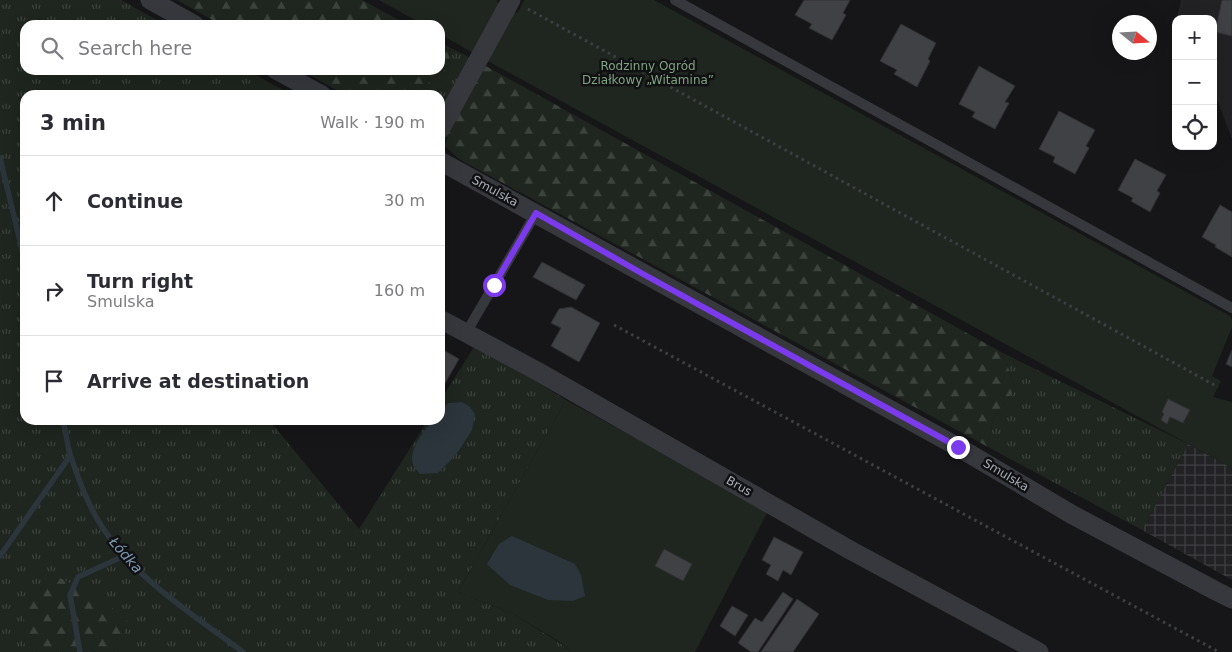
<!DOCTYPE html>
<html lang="en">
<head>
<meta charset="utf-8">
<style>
  :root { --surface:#fff; --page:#f7f7f7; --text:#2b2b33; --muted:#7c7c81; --line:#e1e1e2 }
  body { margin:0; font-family:"DejaVu Sans",sans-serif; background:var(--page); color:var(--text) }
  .controls { position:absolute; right:15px; top:15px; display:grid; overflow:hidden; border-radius:10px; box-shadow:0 5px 20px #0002 }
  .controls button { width:45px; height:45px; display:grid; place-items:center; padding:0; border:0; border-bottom:1px solid var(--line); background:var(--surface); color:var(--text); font:25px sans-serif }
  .compass { position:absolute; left:1112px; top:15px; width:45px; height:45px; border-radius:50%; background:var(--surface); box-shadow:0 5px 20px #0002; rotate:108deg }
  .stop { position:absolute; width:15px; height:15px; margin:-11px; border:4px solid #7c3aed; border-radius:50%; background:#fff }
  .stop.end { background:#7c3aed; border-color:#fff; box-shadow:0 1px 5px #0008 }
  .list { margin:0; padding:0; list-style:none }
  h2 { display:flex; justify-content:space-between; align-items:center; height:65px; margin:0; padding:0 20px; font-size:21px }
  h2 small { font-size:16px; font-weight:400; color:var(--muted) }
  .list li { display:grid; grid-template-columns:32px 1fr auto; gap:15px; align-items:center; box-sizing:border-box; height:90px; padding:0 20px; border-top:1px solid var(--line) }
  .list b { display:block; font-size:19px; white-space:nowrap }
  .list p { margin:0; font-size:16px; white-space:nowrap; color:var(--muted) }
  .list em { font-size:16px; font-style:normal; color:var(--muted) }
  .icon { flex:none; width:28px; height:28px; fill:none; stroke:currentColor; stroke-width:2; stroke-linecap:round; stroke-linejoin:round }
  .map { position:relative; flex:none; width:1232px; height:652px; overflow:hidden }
  .search { position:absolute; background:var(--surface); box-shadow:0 5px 20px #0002; left:20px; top:20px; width:425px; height:55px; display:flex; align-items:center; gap:12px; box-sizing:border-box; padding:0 18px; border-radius:15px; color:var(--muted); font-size:19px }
  .panel { position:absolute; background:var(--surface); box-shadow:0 5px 20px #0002; left:20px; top:90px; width:425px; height:335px; border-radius:15px }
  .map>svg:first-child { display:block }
</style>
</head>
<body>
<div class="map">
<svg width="1232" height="652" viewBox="0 0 1232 652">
  <defs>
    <pattern id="industrial-grid" width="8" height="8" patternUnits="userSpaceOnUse" patternTransform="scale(1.25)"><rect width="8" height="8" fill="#222225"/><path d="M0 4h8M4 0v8" fill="none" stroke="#3f3f43"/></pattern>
    <pattern id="grass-tufts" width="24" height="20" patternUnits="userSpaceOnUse" patternTransform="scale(1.25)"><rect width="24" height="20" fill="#1e261f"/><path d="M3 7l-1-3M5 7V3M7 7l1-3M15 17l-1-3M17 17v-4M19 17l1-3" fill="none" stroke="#3c433d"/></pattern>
    <pattern id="forest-firs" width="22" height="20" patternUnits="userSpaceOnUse" patternTransform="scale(1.25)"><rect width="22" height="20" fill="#1e261f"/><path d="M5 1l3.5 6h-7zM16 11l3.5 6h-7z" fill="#3c433d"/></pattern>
  </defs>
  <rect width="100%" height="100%" fill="#161618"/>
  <path fill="#222225" d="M1181 0H1232V139L1213 89V19H1177Z"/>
  <path fill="url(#industrial-grid)" d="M1188 444 1232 468V580L1142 530Z"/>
  <g fill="url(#grass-tufts)">
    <path d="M0 0H121L166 25H25V70H247L292 95H25V420H269L359 529 428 420H440V401L476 344 566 400 458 592 513 614 560 643 572 652H0Z"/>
    <path d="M449 47 471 58 440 112V95H410L426 85 450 65Z"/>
    <path d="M1003 353 1188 444 1142 530 988 447 993 419 1015 389Z"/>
  </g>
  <g fill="url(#forest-firs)">
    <path d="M177 0H362L408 25H221Z"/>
    <path d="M440 42 449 47 450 65 426 85 410 95H345L301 70H440Z"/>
    <path d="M484 65 1003 353 1015 389 993 419 988 447 459 159 445 146 453 117Z"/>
    <path d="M49 573 100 597 128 622 117 652H25L23 610Z"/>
  </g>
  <g fill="#1e261f">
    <path d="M379 0H497L500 11 475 54 440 34V25H424Z"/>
    <path d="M524 0H654L1230 316 1232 320V327L1212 376 1221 381 1213 397 1232 402V468L486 60 509 14 518 12Z"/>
    <path d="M566 400 768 511 695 652H572L560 642 513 614 458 592Z"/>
  </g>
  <g fill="#2c353c">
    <path d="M462 402 469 406 475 414 472 430 460 449 450 461 438 473 420 474C418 471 414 468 413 464 408 451 424 430 433 420H440V412L448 403Z"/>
    <path d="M512 536 575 564 581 575 585 596 573 601 548 600 510 585 491 568 487 564 499 544Z"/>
  </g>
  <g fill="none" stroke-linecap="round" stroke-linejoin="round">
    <g stroke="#2c353c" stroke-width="5.5">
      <path d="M0 158 25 262"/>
      <path d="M63 420C66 432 67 445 71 457 76 472 82 489 89 503 119 569 187 610 243 652"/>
      <path d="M0 556 70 456"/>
      <path d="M80 652 70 595 78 577 124 556"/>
    </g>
  </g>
  <g fill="#404145" stroke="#303034">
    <path d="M804 0H850L843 13 846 15 832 40 809 28 812 24 795 15Z"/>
    <path d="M1222 0H1232V36L1215 32Z"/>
    <path d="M901 24 936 43 928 59 930 61 917 87 894 74 897 70 880 61Z"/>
    <path d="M979 66 1015 86 1005 102 1009 103 995 129 972 117 975 112 959 104Z"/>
    <path d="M1059 111 1095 130 1086 146 1089 148 1075 174 1053 162 1055 157 1039 149Z"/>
    <path d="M1135 159 1166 175 1157 191 1160 193 1150 212 1131 201 1133 198 1118 190Z"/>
    <path d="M1220 205 1232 212V257L1215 247 1216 245 1202 237Z"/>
    <path d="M542 262 585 285 576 300 533 277Z"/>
    <path d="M571 307 600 323 579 362 551 346 561 328 551 323 559 309Z"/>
    <path d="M440 348 459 359 440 392Z"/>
    <path d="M1232 350V367L1226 364Z"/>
    <path d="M1168 399 1190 410 1183 423 1170 417 1167 424 1161 420 1164 414 1162 412Z"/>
    <path d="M774 537 803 552 791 575 783 570 778 581 766 574 771 565 762 560Z"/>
    <path d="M664 549 692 564 683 581 655 566Z"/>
    <path d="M783 592 793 599 758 652H751L738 643 755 618 762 622Z"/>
    <path d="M797 599 819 614 793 652H761Z"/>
    <path d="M732 606 748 615 735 636 720 626Z"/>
  </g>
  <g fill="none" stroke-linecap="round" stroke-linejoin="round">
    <g stroke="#3d3f44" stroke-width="3" stroke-dasharray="2.5 4" stroke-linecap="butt">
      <path d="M528 9 1218 387"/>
      <path d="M614 325 1219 652"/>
    </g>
    <g stroke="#37383d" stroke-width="10">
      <path d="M675 0 1232 308"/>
      <path d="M466 333 536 213"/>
    </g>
    <g stroke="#37383d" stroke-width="19">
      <path d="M150 0 195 25"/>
      <path d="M276 70 322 95"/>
      <path d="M440 130 511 0"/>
      <path d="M440 161 958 447 1071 514 1216 591 1232 599"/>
      <path d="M440 319 537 371 850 550 1039 652"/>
    </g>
  </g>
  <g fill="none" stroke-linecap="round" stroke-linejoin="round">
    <path stroke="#7c3aed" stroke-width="6" d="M494 285 536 213 643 274 958 447"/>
  </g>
  <g text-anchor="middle" stroke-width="5" stroke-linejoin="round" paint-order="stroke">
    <g font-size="12" fill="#7fa381" stroke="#111113">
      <text x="648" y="70">Rodzinny Ogród<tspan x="648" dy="14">Działkowy „Witamina”</tspan></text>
    </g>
    <g font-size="12" fill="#a8adb8" stroke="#111113">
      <text transform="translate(495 191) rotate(29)" y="4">Smulska</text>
      <text transform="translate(1006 475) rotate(31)" y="4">Smulska</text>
      <text transform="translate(739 486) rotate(30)" y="4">Brus</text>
    </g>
    <g font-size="14" font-style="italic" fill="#7f9bb3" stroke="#111113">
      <text transform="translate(126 555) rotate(49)" y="5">Łódka</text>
    </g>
  </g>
</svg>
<div class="controls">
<button>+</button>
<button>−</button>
<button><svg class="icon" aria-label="locate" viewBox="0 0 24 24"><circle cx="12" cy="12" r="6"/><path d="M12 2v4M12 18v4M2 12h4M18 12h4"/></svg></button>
</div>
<svg class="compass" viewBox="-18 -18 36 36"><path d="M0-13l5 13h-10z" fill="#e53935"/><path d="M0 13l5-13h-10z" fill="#7c7c81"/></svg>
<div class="stop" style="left:494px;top:285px"></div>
<div class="stop end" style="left:958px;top:447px"></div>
<div class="search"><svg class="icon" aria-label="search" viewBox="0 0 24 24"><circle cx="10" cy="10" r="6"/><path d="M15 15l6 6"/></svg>Search here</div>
<section class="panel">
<h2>3 min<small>Walk · 190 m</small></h2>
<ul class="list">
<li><svg class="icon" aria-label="ahead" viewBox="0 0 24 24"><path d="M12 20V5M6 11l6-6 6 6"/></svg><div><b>Continue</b></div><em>30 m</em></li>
<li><svg class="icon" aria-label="right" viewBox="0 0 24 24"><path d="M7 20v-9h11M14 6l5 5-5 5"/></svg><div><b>Turn right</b><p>Smulska</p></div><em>160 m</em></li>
<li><svg class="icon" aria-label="arrive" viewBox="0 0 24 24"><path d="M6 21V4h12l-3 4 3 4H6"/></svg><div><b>Arrive at destination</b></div></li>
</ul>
</section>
</div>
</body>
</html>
